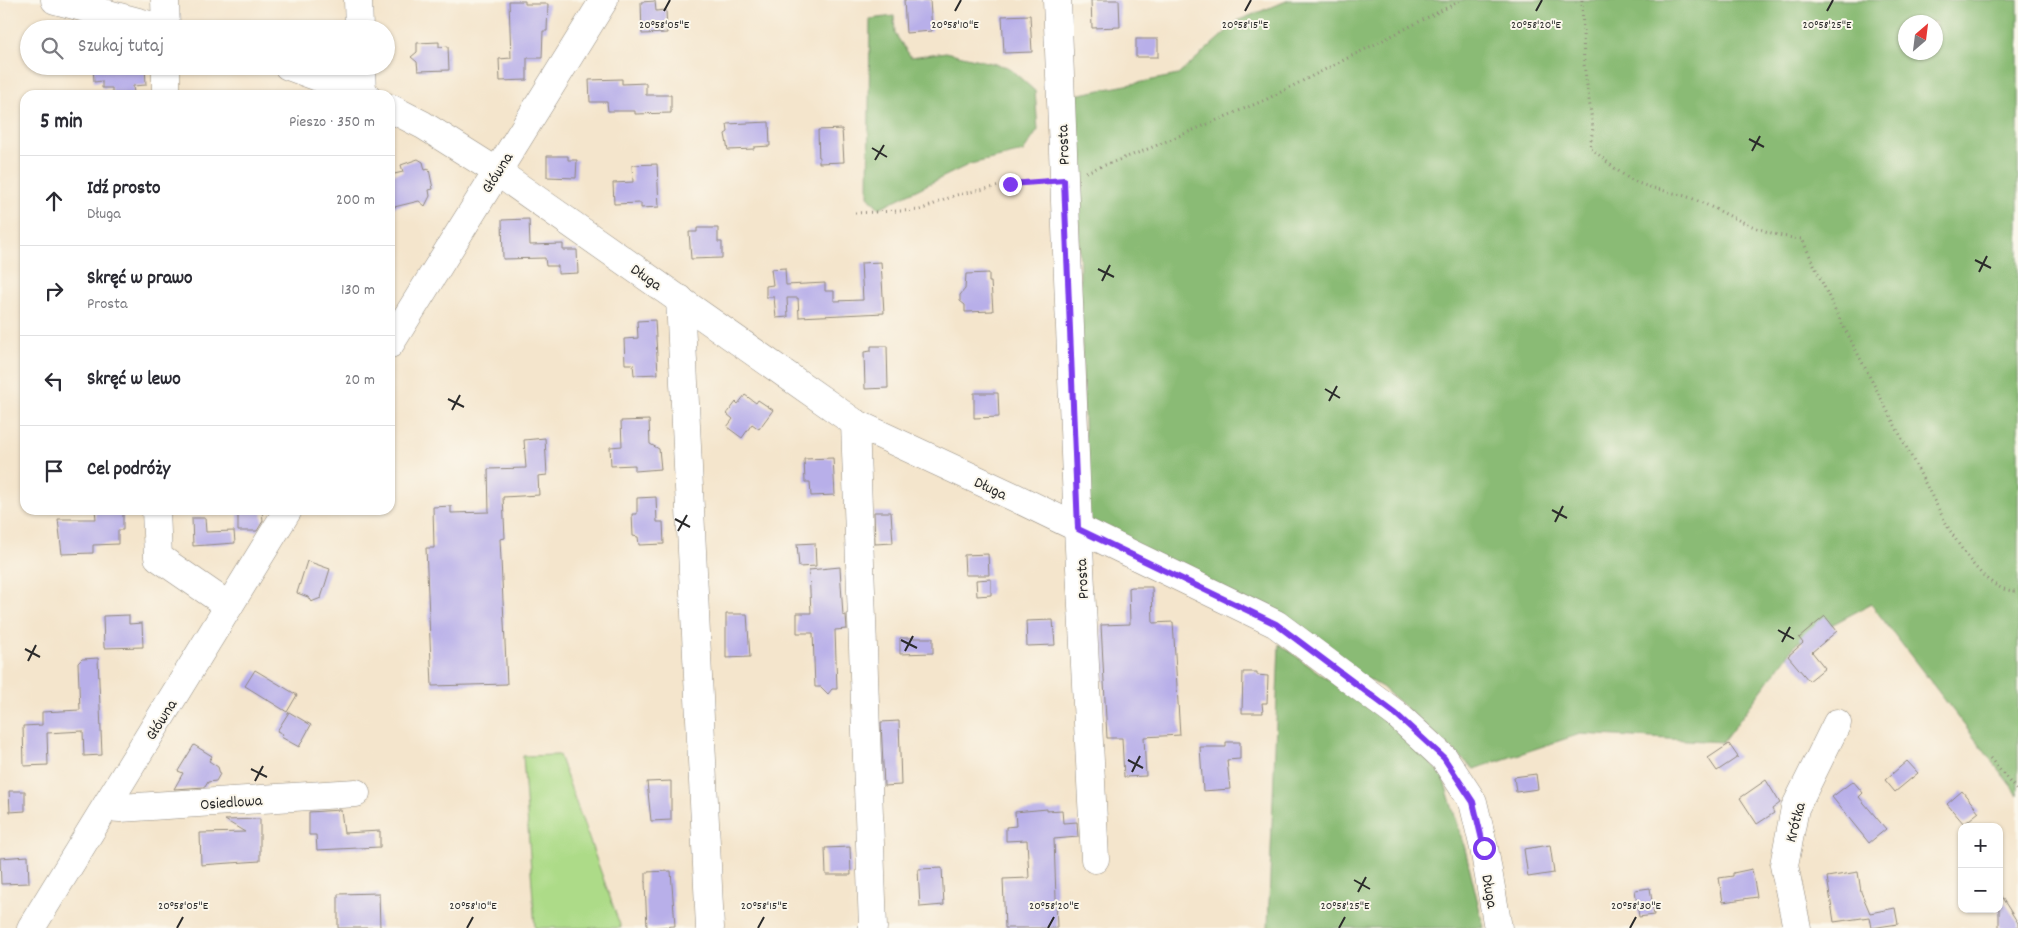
<!DOCTYPE html>
<html lang="pl">
<head>
<meta charset="utf-8">
<style>
  :root { --surface:#fff; --page:#f7f7f7; --text:#2b2b33; --muted:#7c7c81; --line:#e1e1e2 }
  body { margin:0; font-family:Dekko,sans-serif; background:var(--page); color:var(--text) }
  .controls { position:absolute; right:15px; bottom:15px; display:grid; overflow:hidden; border-radius:10px; box-shadow:0 1px 4px #0004 }
  .controls button { width:45px; height:45px; display:grid; place-items:center; padding:0; border:0; border-bottom:1px solid var(--line); background:var(--surface); color:var(--text); font:25px sans-serif }
  .compass { position:absolute; left:1898px; top:15px; width:45px; height:45px; border-radius:50%; background:var(--surface); box-shadow:0 1px 4px #0004; rotate:28deg }
  .stop { position:absolute; width:15px; height:15px; margin:-11px; border:4px solid #7c3aed; border-radius:50%; background:#fff }
  .stop.end { background:#7c3aed; border-color:#fff; box-shadow:0 1px 5px #0008 }
  .list { margin:0; padding:0; list-style:none }
  h2 { display:flex; justify-content:space-between; align-items:center; height:65px; margin:0; padding:0 20px; font-size:21px }
  h2 small { font-size:16px; font-weight:400; color:var(--muted) }
  .list li { display:grid; grid-template-columns:32px 1fr auto; gap:15px; align-items:center; box-sizing:border-box; height:90px; padding:0 20px; border-top:1px solid var(--line) }
  .list b { display:block; font-size:19px; white-space:nowrap }
  .list p { margin:0; font-size:16px; white-space:nowrap; color:var(--muted) }
  .list em { font-size:16px; font-style:normal; color:var(--muted) }
  .icon { flex:none; width:28px; height:28px; fill:none; stroke:currentColor; stroke-width:2; stroke-linecap:round; stroke-linejoin:round }
  .map { position:relative; flex:none; width:2018px; height:928px; overflow:hidden }
  .search { position:absolute; background:var(--surface); box-shadow:0 1px 4px #0004; left:20px; top:20px; width:375px; height:55px; display:flex; align-items:center; gap:12px; box-sizing:border-box; padding:0 18px; border-radius:28px; color:var(--muted); font-size:19px }
  .panel { position:absolute; background:var(--surface); box-shadow:0 1px 4px #0004; left:20px; top:90px; width:375px; height:425px; border-radius:15px }
  .map>svg:first-child { display:block }
</style>
</head>
<body>
<div class="map">
<svg width="2018" height="928" viewBox="0 0 2018 928">
  <rect width="100%" height="100%" fill="#fbf7ec"/>
  <filter id="ink" filterUnits="userSpaceOnUse"><feTurbulence type="fractalNoise" baseFrequency=".02" numOctaves="2"/><feDisplacementMap in="SourceGraphic" scale="10" xChannelSelector="R" yChannelSelector="G"/><feConvolveMatrix kernelMatrix="1 2 1 2 8 2 1 2 1" color-interpolation-filters="sRGB"/></filter>
  <filter id="wash" filterUnits="userSpaceOnUse"><feTurbulence type="fractalNoise" baseFrequency=".0096" numOctaves="4" result="noise"/><feDisplacementMap in="SourceGraphic" scale="20" xChannelSelector="R" yChannelSelector="G"/><feGaussianBlur stdDeviation="1.12" result="paint"/><feColorMatrix in="noise" values="0 0 0 0 0 0 0 0 0 0 0 0 0 0 0 0 0 1.4 0 .05"/><feComposite in="paint" operator="in"/></filter>
  <g filter="url(#wash)">
    <rect width="100%" height="100%" fill="#f4e5cc"/>
    <path fill="#addb88" stroke="#6c835a" d="M559 755 621 928H535L523 756Z"/>
    <g fill="#8abb74" stroke="#5a7350" fill-rule="evenodd">
      <path d="M1289 0H2018V795L1871 604 1797 643 1723 742 1580 734 1474 769 1382 687 1087 522 1075 95 1178 75 1239 20ZM1906 22H1936V52H1906Z"/>
      <path d="M894 16 895 34 911 57 946 52 1008 67 1035 91 1038 130 1023 152 970 164 879 208 868 196 870 19Z"/>
      <path d="M1279 644 1403 733 1443 777 1465 849 1484 928H1268Z"/>
    </g>
    <g id="blocks">
      <g fill="#b8afe9">
        <path d="M904 0H930L932 31 906 33Z"/>
        <path d="M1091 0H1119L1120 27 1092 28Z"/>
        <path d="M509 1H525V4H548L547 31H543L542 58H527V80L500 81 499 59 511 58Z"/>
        <path d="M655 1 656 11 666 10 667 33 642 34 641 2Z"/>
        <path d="M1030 15 1032 52 1004 53 1002 16Z"/>
        <rect x="1136" y="39" width="22" height="18"/>
        <path d="M439 42V47L448 46 449 70 418 71 417 62 411 57 417 52V43Z"/>
        <path d="M93 66H145L146 85 133 86 134 93H130V95H112V88H102V81L94 82Z"/>
        <path d="M622 79V84L646 83V95H671V113L635 114V111H608L607 102H590L589 80Z"/>
        <path d="M769 122 770 146 754 147V149L728 150 725 134 728 132 727 124Z"/>
        <path d="M842 129 844 162 819 163 818 130Z"/>
        <path d="M547 156H568V160H577L576 178 547 177Z"/>
        <path d="M418 159 423 162 425 170 429 169 433 189 429 190 430 196 425 206 419 201 390 208V175L403 172 401 165Z"/>
        <path d="M657 164 659 207 641 208V203L614 204 613 183 633 182 632 165Z"/>
        <path d="M529 219 530 245 563 244V250H577L578 273 558 274V266H546L545 258 503 259 502 220Z"/>
        <path d="M697 228H718V242H722V258L691 259 689 232H697Z"/>
        <path d="M881 262 884 313 799 317 798 298H787L788 317 776 318 774 297H766V286L773 285 771 269 785 268 786 285 825 283V291H834V301L863 300 861 263Z"/>
        <path d="M989 273V282H991L993 311 965 312V305L960 301V295L965 289 966 274Z"/>
        <path d="M655 320 658 374 634 375 633 364H625L624 339 638 338 637 321Z"/>
        <path d="M871 346H887L888 388 865 389 864 352 871 351Z"/>
        <path d="M974 393H998L999 417 974 418Z"/>
        <path d="M745 395 756 403 758 400 773 410 759 429 752 424 742 438 727 427 733 419 727 414 736 402 738 404Z"/>
        <path d="M649 420 650 444 659 449 661 469 635 471V465L611 466 610 447 622 446 621 421Z"/>
        <path d="M545 438 547 475 538 476 539 495 503 497 505 538 500 539 507 684 432 686 426 548H434L433 507 451 506V513L489 512 488 469 526 468 524 440Z"/>
        <path d="M833 458 835 495 811 496 810 482H805L804 459Z"/>
        <path d="M656 497 657 522H663L664 544 639 545 638 537 633 536 632 514H637V498Z"/>
        <path d="M95 510H123V530H118V544L93 545V553L62 554 58 519H96Z"/>
        <path d="M238 510H262L263 521 257 531H238Z"/>
        <path d="M874 512H891L893 543 875 544Z"/>
        <path d="M192 518H205L206 532 234 531 235 543 193 546Z"/>
        <path d="M815 543 816 566 799 567 797 544Z"/>
        <path d="M988 554 989 575H965L964 555Z"/>
        <path d="M307 561 330 569 321 598 311 602 308 597 297 593Z"/>
        <path d="M840 567 843 616 846 615 847 629 835 630 837 689H832L828 694 821 687H815L813 633H797V613H811L809 570Z"/>
        <path d="M991 579V595L977 596 976 580Z"/>
        <path d="M1132 587H1152L1153 623 1173 622 1180 735 1144 737 1146 776 1124 777 1122 738H1107L1101 625 1130 624 1129 588Z"/>
        <path d="M726 614H747L750 657 726 658Z"/>
        <path d="M129 615V624L142 623 143 647 104 648 103 616Z"/>
        <path d="M1825 616 1837 631 1812 652 1825 668 1809 681 1788 656 1803 643 1799 638Z"/>
        <path d="M1053 620 1055 645 1027 646 1026 621Z"/>
        <path d="M900 638H933V653L900 654Z"/>
        <path d="M98 658 102 755 84 756 83 731 47 733 48 765 24 766 23 726 42 725V712L80 710 78 663 82 659Z"/>
        <path d="M255 670 297 695 287 712 245 686Z"/>
        <path d="M1243 672H1257V675L1268 676 1267 703H1262L1263 713H1242Z"/>
        <path d="M289 712 311 725 299 747 281 737 283 734 277 731Z"/>
        <path d="M899 721 901 785 884 786 881 722Z"/>
        <path d="M1226 742H1240V759L1227 760 1230 789 1203 791 1200 747H1226Z"/>
        <path d="M1729 744 1738 757 1717 771 1708 758Z"/>
        <path d="M194 745 212 756 209 761 218 767 220 774 216 781 208 782 205 787 174 789 183 773 178 771Z"/>
        <path d="M1907 761 1918 773 1895 792 1885 780Z"/>
        <path d="M1536 774 1538 789 1516 792 1514 777Z"/>
        <path d="M1766 780 1780 803 1772 809 1774 813 1757 824 1740 798Z"/>
        <path d="M671 781V820L651 821 647 782Z"/>
        <path d="M1853 781 1863 793 1859 797 1886 829 1869 843 1832 797Z"/>
        <path d="M9 791H25V811L10 812Z"/>
        <path d="M1962 791 1979 812 1964 824 1947 804Z"/>
        <path d="M1047 809V811L1062 810 1063 823 1077 822 1078 837 1054 839 1057 928H1005L1003 879 1029 878 1027 840 1006 841V827L1016 826 1015 812Z"/>
        <path d="M341 810 344 833 380 831V847L317 850 316 835H309V812Z"/>
        <path d="M260 819V861L201 865 200 833 245 832 225 820Z"/>
        <path d="M1550 845 1554 873 1528 877 1524 849Z"/>
        <path d="M850 847 851 875H826L825 848Z"/>
        <path d="M28 856 29 883 1 884 0 858Z"/>
        <path d="M942 868 944 905 920 907 918 869Z"/>
        <path d="M1752 869 1757 897 1723 902 1719 878 1733 876V873Z"/>
        <path d="M671 871 675 926 647 928 645 882H646V872Z"/>
        <path d="M1858 872 1861 892 1870 913 1895 908 1898 924 1871 928 1869 917 1834 922 1827 877Z"/>
        <path d="M1650 888 1654 915 1639 917 1635 890Z"/>
        <path d="M379 893 380 928H338V894Z"/>
        <path d="M1999 893 2018 923V928H1999Z"/>
      </g>
    </g>
  </g>
  <g filter="url(#ink)">
    <use href="#blocks" fill-opacity="0" stroke="#90887c" stroke-width="1"/>
    <g fill="none" stroke-linecap="round" stroke-linejoin="round">
      <g stroke="#90887c" stroke-width="29">
        <g id="minor">
          <path d="M55 0 165 29"/>
          <path d="M165 0 166 29"/>
          <path d="M358 0 359 29"/>
          <path d="M1057 0 1078 529 1095 859"/>
          <path d="M166 66V95"/>
          <path d="M288 66 366 95"/>
          <path d="M361 66 362 93"/>
          <path d="M390 108 423 125 496 171 855 423 1014 497 1276 624 1396 714 1444 758 1473 802 1484 848 1498 928"/>
          <path d="M680 299 710 928"/>
          <path d="M390 344 604 0"/>
          <path d="M855 423 873 928"/>
          <path d="M156 510 158 557 229 606"/>
          <path d="M106 807 120 808 356 793"/>
          <path d="M31 928 288 510"/>
          <path d="M1797 928 1784 865 1795 808 1837 723"/>
        </g>
      </g>
      <g stroke="#90887c" stroke-width="3" stroke-dasharray="1 4" stroke-linecap="butt">
        <path d="M1582 0 1584 64 1593 128 1590 147C1604 159 1619 174 1636 182 1656 191 1679 192 1698 201 1732 216 1764 236 1802 239L1835 310 1949 529C1964 552 1987 593 2018 591"/>
        <path d="M1086 172 1143 151 1265 100 1462 0"/>
        <path d="M855 213 920 210 956 195 1010 184 1043 182"/>
        <path d="M1990 758 2018 792"/>
      </g>
      <use href="#minor" stroke="#fff" stroke-width="28"/>
    </g>
  </g>
  <g fill="none" stroke-linecap="round" stroke-linejoin="round" filter="url(#ink)">
    <path stroke="#7c3aed" stroke-width="6" d="M1010 184 1064 180 1078 529 1276 624 1396 714 1444 758 1473 802 1484 848"/>
  </g>
  <path fill="none" stroke="#2b2b2b" stroke-width="2" d="M664 11 670 0M955 11 961 0M1245 11 1251 0M1536 11 1542 0M1827 11 1833 0M1749 139 1764 147M872 148 887 157M1752 151 1760 136M875 160 884 145M1975 260 1991 268M1098 269 1114 277M1979 272 1987 256M1102 281 1110 265M1325 389 1340 398M448 399 464 407M1329 401 1337 386M452 410 460 395M1552 510 1567 518M675 519 690 527M1555 522 1563 506M678 531 687 515M1778 630 1794 639M901 640 917 648M1782 642 1790 627M25 649 40 657M905 651 913 636M28 661 36 645M1128 760 1143 768M251 769 267 777M1132 772 1140 756M255 781 263 766M1354 880 1370 889M1358 892 1366 877M177 928 183 917M467 928 473 917M758 928 764 917M1048 928 1054 917M1339 928 1345 917M1630 928 1636 917"/>
  <g text-anchor="middle" stroke-width="4" stroke-linejoin="round" paint-order="stroke">
    <g font-size="16" fill="#2b2b2b" stroke="#fbf7ec">
      <text transform="translate(1062 145) rotate(-92)" y="6">Prosta</text>
      <text transform="translate(496 172) rotate(-58)" y="6">Główna</text>
      <text transform="translate(647 276) rotate(35)" y="6">Długa</text>
      <text transform="translate(991 487) rotate(25)" y="6">Długa</text>
      <text transform="translate(1081 579) rotate(-93)" y="6">Prosta</text>
      <text transform="translate(160 719) rotate(-58)" y="6">Główna</text>
      <text transform="translate(231 801) rotate(-4)" y="6">Osiedlowa</text>
      <text transform="translate(1794 822) rotate(-75)" y="6">Krótka</text>
      <text transform="translate(1491 891) rotate(80)" y="6">Długa</text>
    </g>
  </g>
  <g font-size="12" text-anchor="middle" fill="#2b2b2b" stroke="#fbf7ec" stroke-width="4" stroke-linejoin="round" paint-order="stroke">
    <text x="664" y="28">20°58'05"E</text>
    <text x="955" y="28">20°58'10"E</text>
    <text x="1245" y="28">20°58'15"E</text>
    <text x="1536" y="28">20°58'20"E</text>
    <text x="1827" y="28">20°58'25"E</text>
    <text x="183" y="909">20°58'05"E</text>
    <text x="473" y="909">20°58'10"E</text>
    <text x="764" y="909">20°58'15"E</text>
    <text x="1054" y="909">20°58'20"E</text>
    <text x="1345" y="909">20°58'25"E</text>
    <text x="1636" y="909">20°58'30"E</text>
  </g>
</svg>
<div class="controls">
<button>+</button>
<button>−</button>
</div>
<svg class="compass" viewBox="-18 -18 36 36"><path d="M0-13l5 13h-10z" fill="#e53935"/><path d="M0 13l5-13h-10z" fill="#7c7c81"/></svg>
<div class="stop" style="left:1484px;top:848px"></div>
<div class="stop end" style="left:1010px;top:184px"></div>
<div class="search"><svg class="icon" aria-label="search" viewBox="0 0 24 24"><circle cx="10" cy="10" r="6"/><path d="M15 15l6 6"/></svg>Szukaj tutaj</div>
<section class="panel">
<h2>5 min<small>Pieszo · 350 m</small></h2>
<ul class="list">
<li><svg class="icon" aria-label="ahead" viewBox="0 0 24 24"><path d="M12 20V5M6 11l6-6 6 6"/></svg><div><b>Idź prosto</b><p>Długa</p></div><em>200 m</em></li>
<li><svg class="icon" aria-label="right" viewBox="0 0 24 24"><path d="M7 20v-9h11M14 6l5 5-5 5"/></svg><div><b>Skręć w prawo</b><p>Prosta</p></div><em>130 m</em></li>
<li><svg class="icon" aria-label="left" viewBox="0 0 24 24"><path d="M17 20v-9H6M10 6l-5 5 5 5"/></svg><div><b>Skręć w lewo</b></div><em>20 m</em></li>
<li><svg class="icon" aria-label="arrive" viewBox="0 0 24 24"><path d="M6 21V4h12l-3 4 3 4H6"/></svg><div><b>Cel podróży</b></div></li>
</ul>
</section>
</div>
</body>
</html>
